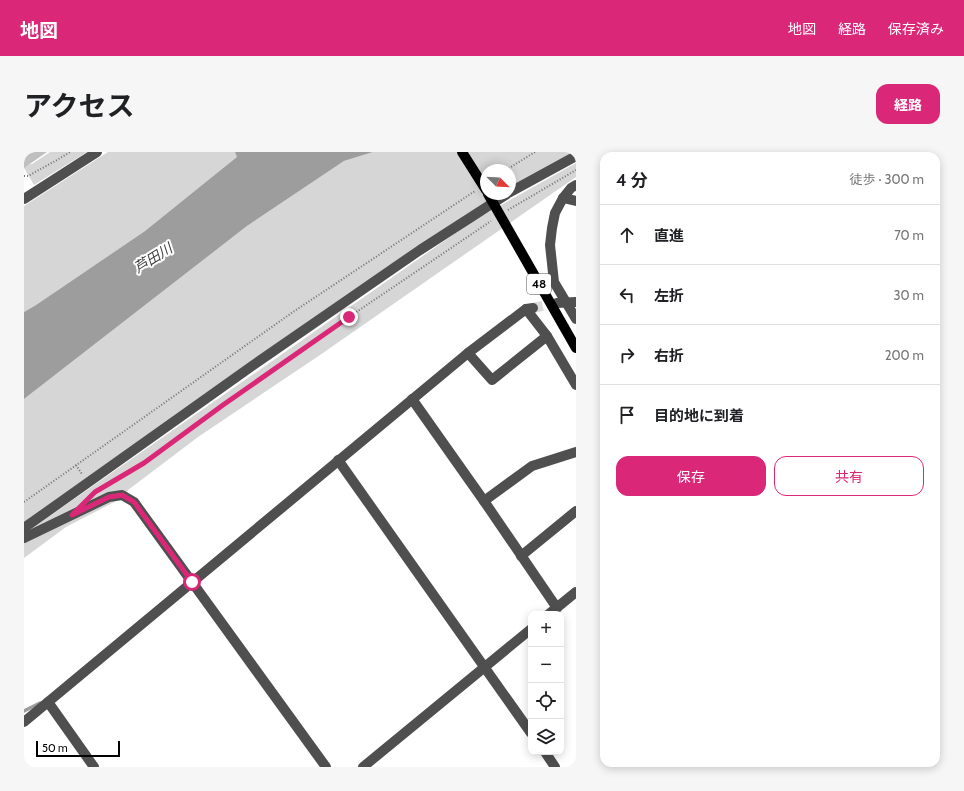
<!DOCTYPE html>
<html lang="ja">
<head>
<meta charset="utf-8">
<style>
  :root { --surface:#fff; --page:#f6f6f6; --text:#202124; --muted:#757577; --line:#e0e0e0; --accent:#db2777 }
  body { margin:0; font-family:Cabin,"Noto Sans JP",sans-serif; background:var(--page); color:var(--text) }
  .controls { position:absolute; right:12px; bottom:12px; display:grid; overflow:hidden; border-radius:8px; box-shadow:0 2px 10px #0003 }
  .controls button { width:36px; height:36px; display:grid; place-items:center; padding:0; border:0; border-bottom:1px solid var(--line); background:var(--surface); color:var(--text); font:20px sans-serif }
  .compass { position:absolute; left:456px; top:12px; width:36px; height:36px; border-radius:50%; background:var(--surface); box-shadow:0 2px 10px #0003; rotate:114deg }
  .scale { position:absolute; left:12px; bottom:10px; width:84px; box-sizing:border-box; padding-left:4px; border:2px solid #000; border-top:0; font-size:11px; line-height:14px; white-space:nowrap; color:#000; -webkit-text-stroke:3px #fff; paint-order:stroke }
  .stop { position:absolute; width:12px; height:12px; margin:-9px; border:3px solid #db2777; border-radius:50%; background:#fff }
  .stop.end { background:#db2777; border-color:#fff; box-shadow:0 1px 4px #0008 }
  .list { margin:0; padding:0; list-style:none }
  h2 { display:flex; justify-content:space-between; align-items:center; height:52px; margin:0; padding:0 16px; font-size:17px }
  h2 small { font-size:13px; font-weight:400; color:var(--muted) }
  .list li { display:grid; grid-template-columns:26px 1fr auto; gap:12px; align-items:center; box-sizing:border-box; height:60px; padding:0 16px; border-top:1px solid var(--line) }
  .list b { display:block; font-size:15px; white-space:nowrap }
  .list em { font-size:13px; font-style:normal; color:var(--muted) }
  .actions { display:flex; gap:8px; padding:12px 16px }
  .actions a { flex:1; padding:9px 0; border:1px solid var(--accent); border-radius:12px; text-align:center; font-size:14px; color:var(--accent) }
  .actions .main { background:var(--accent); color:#fff }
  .icon { flex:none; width:22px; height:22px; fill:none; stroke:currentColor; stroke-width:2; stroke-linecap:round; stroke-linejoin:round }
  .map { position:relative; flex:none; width:552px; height:615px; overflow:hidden; border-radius:12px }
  header { display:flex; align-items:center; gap:24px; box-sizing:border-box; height:56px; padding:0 20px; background:var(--accent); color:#fff }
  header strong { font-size:19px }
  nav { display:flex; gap:22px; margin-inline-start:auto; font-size:14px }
  .intro { display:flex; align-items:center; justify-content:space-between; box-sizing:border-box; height:96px; padding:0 24px }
  h1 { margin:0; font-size:28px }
  .button { padding:10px 18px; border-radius:12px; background:var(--accent); color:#fff; font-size:14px; font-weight:700 }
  main { display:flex; gap:24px; padding:0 24px }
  aside { flex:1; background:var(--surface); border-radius:12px; box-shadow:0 2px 10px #0003 }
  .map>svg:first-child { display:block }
</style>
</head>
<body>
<header>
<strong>地図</strong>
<nav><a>地図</a><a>経路</a><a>保存済み</a></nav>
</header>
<div class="intro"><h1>アクセス</h1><a class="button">経路</a></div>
<main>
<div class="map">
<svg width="552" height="615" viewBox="0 0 552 615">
  <rect width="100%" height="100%" fill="#fff"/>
  <g fill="#d6d6d6">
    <path d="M26 0H63L10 33 0 16V13L8 12Z"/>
    <path d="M84 0H211L214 5 121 79 12 153 0 160V54Z"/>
    <path d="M349 0H552L486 36V18H462V42H476L322 143 163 254 0 370V247L223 74 320 9Z"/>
    <path d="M552 11V25L296 203 174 285 104 338 96 347 42 375 0 406V382L449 69Z"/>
  </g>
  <path fill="#9d9d9d" d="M211 0H349L320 9 223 74 0 247V160L12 153 121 79 213 5Z"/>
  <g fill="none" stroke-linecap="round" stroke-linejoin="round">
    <path stroke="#9d9d9d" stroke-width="3.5" d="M0 559 16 551"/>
  </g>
  <path fill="#bfbfbf" d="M0 0H23L0 16Z"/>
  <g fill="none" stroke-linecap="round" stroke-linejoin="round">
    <path stroke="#d9d9d9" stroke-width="10" stroke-dasharray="10 5" stroke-linecap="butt" d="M509 156 533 151"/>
    <g stroke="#717171" stroke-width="2" stroke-dasharray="1 2" stroke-linecap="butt">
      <path d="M482 18 511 0"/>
      <path d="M0 24H4L33 8 46 0"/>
      <path d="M484 58 552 18"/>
      <path d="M52 313 58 322"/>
      <path d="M78 335 120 311 199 253 325 165 467 69"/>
      <path d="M0 350 269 160 451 39"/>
    </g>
    <g stroke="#4f4f4f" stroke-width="10">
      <path d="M552 33 547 36 539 46 531 61 528 76 526 93 530 130 552 167"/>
      <path d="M486 40 552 4"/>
      <path d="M539 46 552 49"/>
      <path d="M0 47 73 0"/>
      <path d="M533 151 552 150"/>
      <path d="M502 157 523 184 552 233"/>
      <path d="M444 201 468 228 523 184"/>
      <path d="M388 247 460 349 533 456"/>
      <path d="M314 308 507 581"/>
      <path d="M460 349 508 314 552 300"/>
      <path d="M0 376 228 214 396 98 483 42"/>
      <path d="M0 386 85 345 98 343 110 350 302 615"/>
      <path d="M497 404 552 359"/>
      <path d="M525 462 552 440"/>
      <path d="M24 550 70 615"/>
      <path d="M0 570 444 201 502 157 509 156"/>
      <path d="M521 600 531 615"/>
      <path d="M339 615 507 477"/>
    </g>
    <g stroke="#000" stroke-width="10">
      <path d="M438 0 462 38"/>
      <path d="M464 42 552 196"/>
    </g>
  </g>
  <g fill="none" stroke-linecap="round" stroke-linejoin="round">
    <path stroke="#db2777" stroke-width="5" d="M168 430 110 350 98 343 85 345 48 363 71 340 120 311 199 253 325 165"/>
  </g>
  <g text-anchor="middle" stroke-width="4" stroke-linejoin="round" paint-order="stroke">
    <rect fill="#fff" stroke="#4c4c4c" stroke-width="1" x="503" y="122" width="24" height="20" rx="3"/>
    <g font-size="12" font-weight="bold" fill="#000">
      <text x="515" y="136">48</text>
    </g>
    <g font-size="14" font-style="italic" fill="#3e3e3e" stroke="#fff">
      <text transform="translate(129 106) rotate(-32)" y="5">芦田川</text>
    </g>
  </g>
</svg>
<div class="controls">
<button>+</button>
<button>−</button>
<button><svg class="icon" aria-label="locate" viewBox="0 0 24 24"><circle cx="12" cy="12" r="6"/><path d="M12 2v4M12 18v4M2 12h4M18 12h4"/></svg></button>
<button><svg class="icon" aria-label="layers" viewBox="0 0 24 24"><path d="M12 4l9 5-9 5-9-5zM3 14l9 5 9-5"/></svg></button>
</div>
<svg class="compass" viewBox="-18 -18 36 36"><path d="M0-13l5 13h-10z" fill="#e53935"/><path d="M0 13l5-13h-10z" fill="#757577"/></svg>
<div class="scale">50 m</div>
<div class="stop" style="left:168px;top:430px"></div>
<div class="stop end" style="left:325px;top:165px"></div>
</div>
<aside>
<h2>4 分<small>徒歩 · 300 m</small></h2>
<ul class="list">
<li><svg class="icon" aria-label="ahead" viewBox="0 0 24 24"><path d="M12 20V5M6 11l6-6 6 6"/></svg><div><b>直進</b></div><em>70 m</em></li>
<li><svg class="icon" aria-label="left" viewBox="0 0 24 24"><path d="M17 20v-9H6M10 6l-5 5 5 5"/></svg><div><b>左折</b></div><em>30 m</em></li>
<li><svg class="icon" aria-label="right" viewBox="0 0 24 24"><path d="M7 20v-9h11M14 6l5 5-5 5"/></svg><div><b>右折</b></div><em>200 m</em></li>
<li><svg class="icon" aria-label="arrive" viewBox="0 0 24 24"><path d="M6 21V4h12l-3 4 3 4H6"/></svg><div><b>目的地に到着</b></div></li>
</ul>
<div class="actions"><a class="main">保存</a><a>共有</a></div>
</aside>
</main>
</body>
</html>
